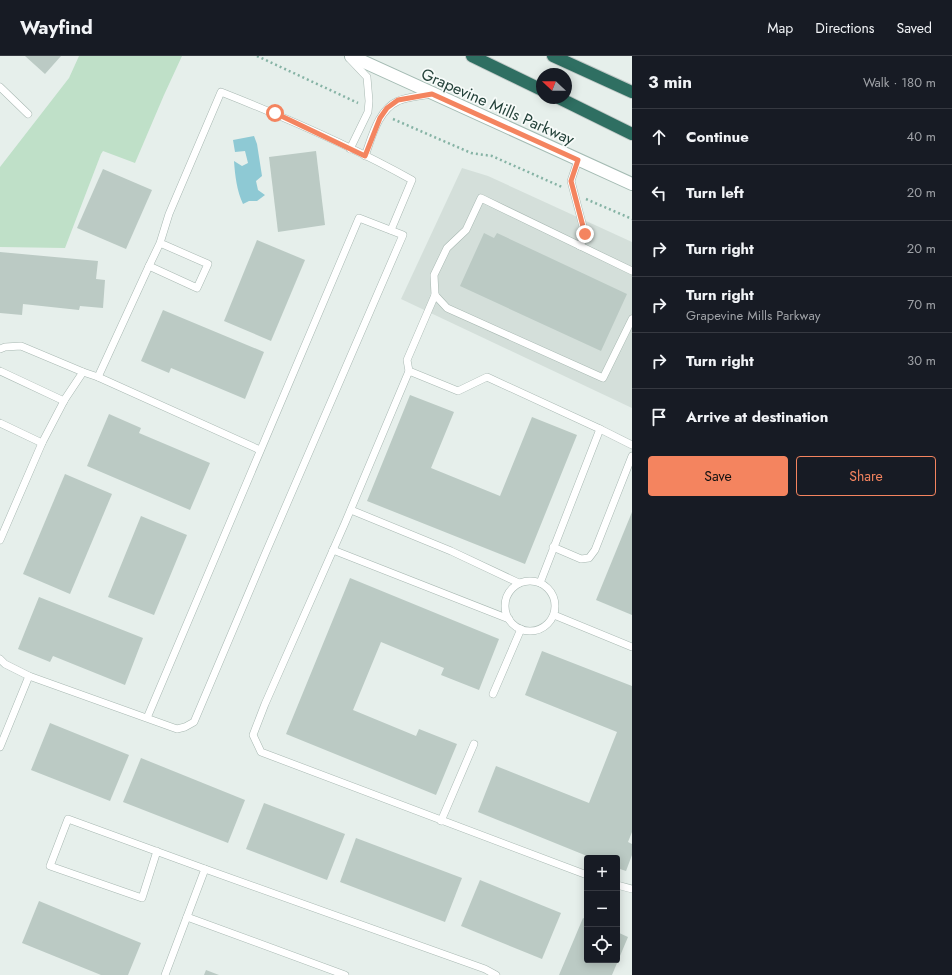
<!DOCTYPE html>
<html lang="en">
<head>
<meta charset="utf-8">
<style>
  :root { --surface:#171b24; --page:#242831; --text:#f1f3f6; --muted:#9ea1a6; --line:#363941; --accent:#f4845f }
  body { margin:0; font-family:Jost,sans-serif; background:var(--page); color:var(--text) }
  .controls { position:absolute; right:12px; bottom:12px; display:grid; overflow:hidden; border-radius:4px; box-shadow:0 2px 10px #0003 }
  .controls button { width:36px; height:36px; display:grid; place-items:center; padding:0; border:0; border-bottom:1px solid var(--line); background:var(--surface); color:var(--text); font:20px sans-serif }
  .compass { position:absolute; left:536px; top:12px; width:36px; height:36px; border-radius:50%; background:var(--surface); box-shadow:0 2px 10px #0003; rotate:292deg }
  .stop { position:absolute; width:12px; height:12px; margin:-9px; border:3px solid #f4845f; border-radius:50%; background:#fff }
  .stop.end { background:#f4845f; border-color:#fff; box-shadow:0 1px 4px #0008 }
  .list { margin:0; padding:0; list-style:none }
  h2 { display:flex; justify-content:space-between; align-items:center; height:52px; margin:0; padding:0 16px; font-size:17px }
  h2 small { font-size:13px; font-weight:400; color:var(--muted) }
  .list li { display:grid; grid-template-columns:26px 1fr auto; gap:12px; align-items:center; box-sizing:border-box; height:56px; padding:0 16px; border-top:1px solid var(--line) }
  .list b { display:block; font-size:15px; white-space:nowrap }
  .list p { margin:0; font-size:13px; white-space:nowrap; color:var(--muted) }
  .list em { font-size:13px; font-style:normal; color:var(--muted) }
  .actions { display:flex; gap:8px; padding:12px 16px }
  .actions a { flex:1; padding:9px 0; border:1px solid var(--accent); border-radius:4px; text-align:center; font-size:14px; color:var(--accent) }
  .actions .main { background:var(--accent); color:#111 }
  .icon { flex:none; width:22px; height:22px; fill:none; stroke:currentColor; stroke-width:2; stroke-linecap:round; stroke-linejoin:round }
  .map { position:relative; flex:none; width:632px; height:919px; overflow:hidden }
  header { display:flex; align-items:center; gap:24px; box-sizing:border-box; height:56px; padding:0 20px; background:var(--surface); border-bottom:1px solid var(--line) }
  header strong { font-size:19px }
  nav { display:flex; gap:22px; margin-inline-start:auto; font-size:14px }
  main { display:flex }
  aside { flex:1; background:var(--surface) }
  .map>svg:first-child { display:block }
</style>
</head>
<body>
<header>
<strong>Wayfind</strong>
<nav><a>Map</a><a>Directions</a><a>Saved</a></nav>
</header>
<main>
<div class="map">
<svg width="632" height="919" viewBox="0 0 632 919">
  <rect width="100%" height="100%" fill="#e6efeb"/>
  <path fill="#d4dfda" d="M462 112 488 120 632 186V352L401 243Z"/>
  <path fill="#bfe0c8" d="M79 0H182L164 39 135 107 103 95 101 98 65 192 0 191V111L69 22Z"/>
  <path fill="#8ec9d4" d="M254 80 257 88 262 120 256 125 258 134 265 139 257 145H249L243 148C237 135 235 120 234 105L242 110 248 107 245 95 235 96 233 84Z"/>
  <g fill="#bbcac4">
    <path d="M25 0H61L45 18Z"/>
    <path d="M316 95 325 169 278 176 269 101Z"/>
    <path d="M103 113 152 134 126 193 77 172Z"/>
    <path d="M484 177 494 182 497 177 627 238 601 295 460 230Z"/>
    <path d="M257 184 305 204 271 285 224 265Z"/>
    <path d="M0 196 98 205 96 223 105 224 103 252 80 250 79 254 23 248 22 259 0 257Z"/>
    <path d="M163 254 264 296 245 343 171 312 169 317 141 305Z"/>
    <path d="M410 339 454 356 431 412 500 440 532 361 577 379 525 508 367 445Z"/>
    <path d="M109 358 141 372 139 377 210 407 190 454 87 410Z"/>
    <path d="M65 418 112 438 70 538 23 518Z"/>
    <path d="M632 456V559L596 544Z"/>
    <path d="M141 460 187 479 154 559 108 541Z"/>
    <path d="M350 522 499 583 479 634 441 619 444 612 381 586 353 654 416 680 419 673 457 688 436 739 286 678Z"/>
    <path d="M39 541 143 582 125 629 53 600 50 606 18 593Z"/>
    <path d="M542 595 632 630V776L628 786 632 788V799L626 815 617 812V802H592L478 756 496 710 589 747 617 676 525 639Z"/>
    <path d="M50 667 129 699 110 745 31 714Z"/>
    <path d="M141 702 245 744 228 787 123 746Z"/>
    <path d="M264 747 345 778 327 824 246 793Z"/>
    <path d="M356 782 462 822 445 866 340 826Z"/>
    <path d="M480 824 561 857 542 903 461 870Z"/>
    <path d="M39 845 141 887 128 919H101L22 887Z"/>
    <path d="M583 862 587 864V904H617V876L628 881 612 919H559Z"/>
    <path d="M206 914 219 919H204Z"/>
  </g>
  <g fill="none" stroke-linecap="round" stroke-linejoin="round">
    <g stroke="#a8b8b2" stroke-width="8">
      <g id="lane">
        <path d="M349 2 367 21 369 45 368 56 350 93"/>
        <path d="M0 31 28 58"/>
        <path d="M365 100C372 81 378 54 398 45 406 41 422 40 431 38"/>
        <path d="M578 104 571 125 585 178 580 190"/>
        <path d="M160 187 208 208 197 232 149 210 160 187 169 158 221 36C287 62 351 90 412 124L391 174"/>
        <path d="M632 215 481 142 466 174 447 192 434 219 435 239 447 252 603 322 632 263"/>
        <path d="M0 293 5 291 21 290 83 316 65 343 42 387 0 484"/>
        <path d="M0 315 64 345"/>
        <path d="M409 315 407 304 435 239"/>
        <path d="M83 316 98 321 149 210"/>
        <path d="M98 321 260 394"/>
        <path d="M0 367 42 387"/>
        <path d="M600 373 632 389"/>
        <path d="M351 454 451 495 519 527"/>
        <path d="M553 491 581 503 589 502 595 494 632 400"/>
        <path d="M333 494 509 563"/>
        <circle cx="530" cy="550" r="25"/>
        <path d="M540 527 600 373 487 321 458 335 409 315 345 467 265 648 253 679 261 696 587 819"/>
        <path d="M554 559 632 591"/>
        <path d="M0 603 5 608 29 620 0 691"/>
        <path d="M29 620 177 673 185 671 194 666 266 496 403 179 359 162 147 662"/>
        <path d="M493 638 521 573"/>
        <path d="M441 765 474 688"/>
        <path d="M157 795 142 842 50 810 68 763 205 813 165 919"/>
        <path d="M205 813 485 913 496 919"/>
        <path d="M617 829 632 833"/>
        <path d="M187 861 345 919"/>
      </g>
    </g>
    <g stroke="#a4bbb3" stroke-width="14">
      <path id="secondary" d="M351 0 632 128"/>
    </g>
    <g stroke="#c2cac8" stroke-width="14">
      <g id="highway">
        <path d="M472 0 542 34"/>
        <path d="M553 0 632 36"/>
        <path d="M559 42 632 78"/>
      </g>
    </g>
    <g stroke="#86b3a5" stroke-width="2.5" stroke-dasharray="2 3" stroke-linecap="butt">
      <path d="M257 0 358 47"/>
      <path d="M393 63 471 97 492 100 562 131"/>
      <path d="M586 143 632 163"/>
    </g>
    <use href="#lane" stroke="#fff" stroke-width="7"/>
    <use href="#secondary" stroke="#fff" stroke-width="12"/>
    <use href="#highway" stroke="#2f6f62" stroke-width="12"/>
  </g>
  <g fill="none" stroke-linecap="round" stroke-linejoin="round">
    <path stroke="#f4845f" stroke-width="5" d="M275 57 365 100 380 62 387 52 398 44 432 38 578 104 571 125 585 178"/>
  </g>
  <g text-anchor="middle" stroke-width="3.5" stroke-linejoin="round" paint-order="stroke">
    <g font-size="16" fill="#24423a" stroke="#f7fbf9">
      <text transform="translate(498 50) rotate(24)" y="6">Grapevine Mills Parkway</text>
    </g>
  </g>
</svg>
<div class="controls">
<button>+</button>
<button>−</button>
<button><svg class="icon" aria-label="locate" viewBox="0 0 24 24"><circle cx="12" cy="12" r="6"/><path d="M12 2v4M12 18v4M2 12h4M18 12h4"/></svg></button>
</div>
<svg class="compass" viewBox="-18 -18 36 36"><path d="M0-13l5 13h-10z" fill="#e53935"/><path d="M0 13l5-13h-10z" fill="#9ea1a6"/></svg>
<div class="stop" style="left:275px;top:57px"></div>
<div class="stop end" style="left:585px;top:178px"></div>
</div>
<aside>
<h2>3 min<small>Walk · 180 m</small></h2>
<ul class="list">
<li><svg class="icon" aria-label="ahead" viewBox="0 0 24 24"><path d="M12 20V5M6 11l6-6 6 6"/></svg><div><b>Continue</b></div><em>40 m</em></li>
<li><svg class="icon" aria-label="left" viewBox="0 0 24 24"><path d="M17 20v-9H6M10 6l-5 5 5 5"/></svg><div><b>Turn left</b></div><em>20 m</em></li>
<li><svg class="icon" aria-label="right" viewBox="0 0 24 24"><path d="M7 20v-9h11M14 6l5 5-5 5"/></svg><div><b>Turn right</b></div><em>20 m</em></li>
<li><svg class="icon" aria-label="right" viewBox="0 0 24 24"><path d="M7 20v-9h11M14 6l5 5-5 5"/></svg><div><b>Turn right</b><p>Grapevine Mills Parkway</p></div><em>70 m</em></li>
<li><svg class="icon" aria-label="right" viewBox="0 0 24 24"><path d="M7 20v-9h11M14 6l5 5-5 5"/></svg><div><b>Turn right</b></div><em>30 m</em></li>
<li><svg class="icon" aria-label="arrive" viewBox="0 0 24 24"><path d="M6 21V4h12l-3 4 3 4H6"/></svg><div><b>Arrive at destination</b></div></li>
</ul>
<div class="actions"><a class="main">Save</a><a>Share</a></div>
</aside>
</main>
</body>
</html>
